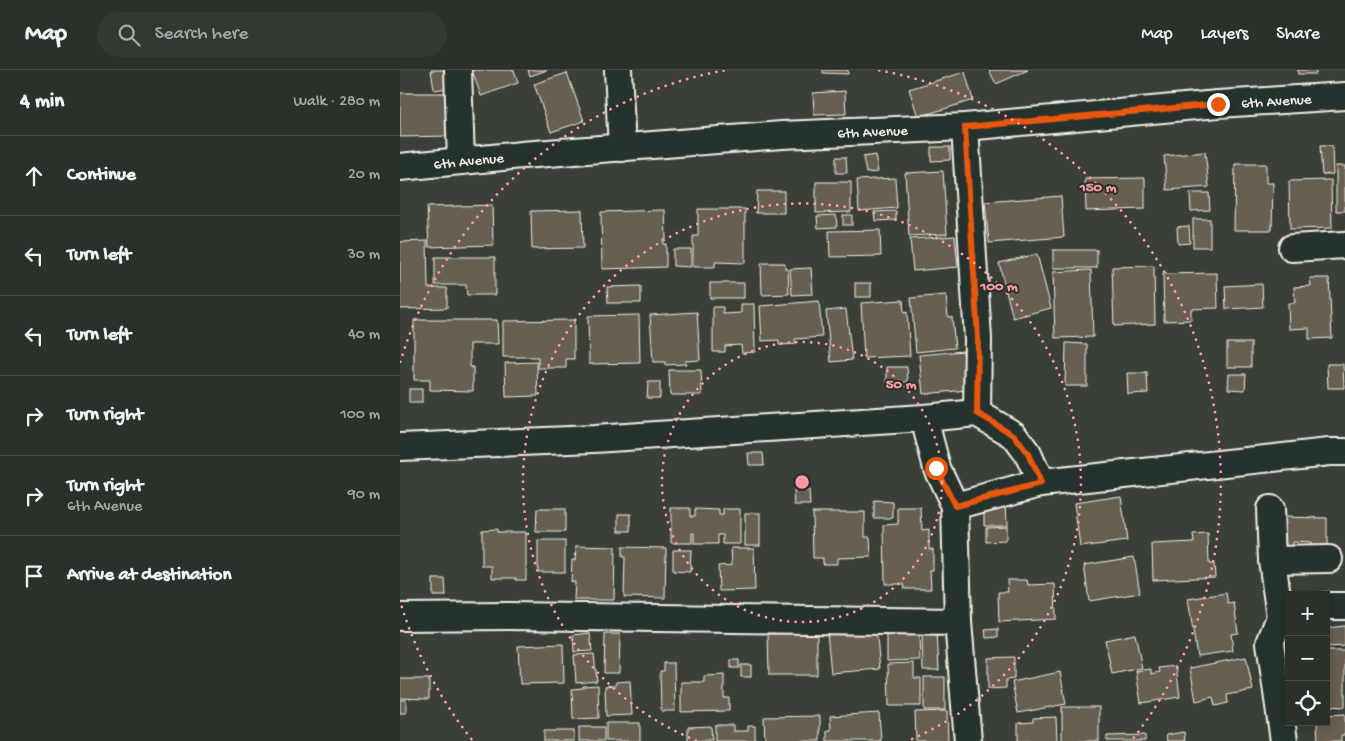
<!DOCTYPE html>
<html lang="en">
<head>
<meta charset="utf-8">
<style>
  :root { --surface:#2c302a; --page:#343832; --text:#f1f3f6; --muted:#a6a9a8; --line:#484b47 }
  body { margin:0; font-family:"Gochi Hand",sans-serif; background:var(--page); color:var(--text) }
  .controls { position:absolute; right:15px; bottom:15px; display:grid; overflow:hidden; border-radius:0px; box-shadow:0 2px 8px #0003 }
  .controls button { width:45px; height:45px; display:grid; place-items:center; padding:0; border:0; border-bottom:1px solid var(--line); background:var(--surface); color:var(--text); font:25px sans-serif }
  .stop { position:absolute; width:15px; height:15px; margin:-11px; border:4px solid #ea580c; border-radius:50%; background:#fff }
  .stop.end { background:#ea580c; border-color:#fff; box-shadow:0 1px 5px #0008 }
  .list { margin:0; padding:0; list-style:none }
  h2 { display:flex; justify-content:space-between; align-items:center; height:65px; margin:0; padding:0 20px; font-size:21px }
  h2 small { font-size:16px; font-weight:400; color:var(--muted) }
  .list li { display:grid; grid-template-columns:32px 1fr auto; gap:15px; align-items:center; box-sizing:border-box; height:80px; padding:0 20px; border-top:1px solid var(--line) }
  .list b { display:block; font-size:19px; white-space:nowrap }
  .list p { margin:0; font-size:16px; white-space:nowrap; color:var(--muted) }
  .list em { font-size:16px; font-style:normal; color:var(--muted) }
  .icon { flex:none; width:28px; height:28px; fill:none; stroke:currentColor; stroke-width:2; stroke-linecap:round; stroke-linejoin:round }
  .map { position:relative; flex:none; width:945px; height:671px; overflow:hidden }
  header { display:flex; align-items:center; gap:30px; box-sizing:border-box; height:70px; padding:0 25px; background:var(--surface); border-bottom:1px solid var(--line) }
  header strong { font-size:24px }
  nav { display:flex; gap:28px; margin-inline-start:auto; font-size:18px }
  .search { width:350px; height:45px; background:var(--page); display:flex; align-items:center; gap:12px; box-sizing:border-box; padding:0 18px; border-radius:28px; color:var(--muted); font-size:19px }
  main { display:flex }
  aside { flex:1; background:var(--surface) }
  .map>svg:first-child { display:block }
</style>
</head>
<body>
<header>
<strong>Map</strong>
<div class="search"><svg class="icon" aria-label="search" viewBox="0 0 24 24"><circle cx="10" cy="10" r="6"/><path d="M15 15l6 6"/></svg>Search here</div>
<nav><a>Map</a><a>Layers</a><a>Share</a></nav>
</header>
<main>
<aside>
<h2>4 min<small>Walk · 280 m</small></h2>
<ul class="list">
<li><svg class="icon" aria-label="ahead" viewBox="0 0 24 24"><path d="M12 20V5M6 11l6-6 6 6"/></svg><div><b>Continue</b></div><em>20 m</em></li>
<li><svg class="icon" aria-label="left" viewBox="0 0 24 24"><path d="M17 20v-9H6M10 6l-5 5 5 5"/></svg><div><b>Turn left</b></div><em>30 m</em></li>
<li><svg class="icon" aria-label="left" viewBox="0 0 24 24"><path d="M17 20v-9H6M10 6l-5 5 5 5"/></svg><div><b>Turn left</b></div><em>40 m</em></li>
<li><svg class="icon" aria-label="right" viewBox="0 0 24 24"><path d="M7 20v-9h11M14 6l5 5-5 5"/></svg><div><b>Turn right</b></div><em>100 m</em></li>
<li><svg class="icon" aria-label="right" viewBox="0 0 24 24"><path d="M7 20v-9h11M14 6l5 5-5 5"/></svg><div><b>Turn right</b><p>6th Avenue</p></div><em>90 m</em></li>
<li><svg class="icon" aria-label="arrive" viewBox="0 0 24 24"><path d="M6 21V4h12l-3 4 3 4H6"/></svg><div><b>Arrive at destination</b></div></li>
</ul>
</aside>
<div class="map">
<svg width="945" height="671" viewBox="0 0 945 671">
  <rect width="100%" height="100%" fill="#3a4038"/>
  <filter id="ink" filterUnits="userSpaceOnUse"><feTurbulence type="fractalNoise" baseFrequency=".02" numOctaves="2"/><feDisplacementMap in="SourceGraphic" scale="10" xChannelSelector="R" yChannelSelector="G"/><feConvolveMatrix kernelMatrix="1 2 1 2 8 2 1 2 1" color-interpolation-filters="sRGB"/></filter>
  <g filter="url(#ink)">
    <g fill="#685e52" stroke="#f4f1e8">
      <path d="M31 0H46L48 18 34 20Z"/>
      <path d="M72 0H114L118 13 81 26Z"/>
      <path d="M128 0H147L130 6Z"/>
      <path d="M423 0H448V4L423 3Z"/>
      <path d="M589 0H628L596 14Z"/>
      <rect x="898" y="0" width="18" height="4"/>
      <path d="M565 2 573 30 518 47 509 19Z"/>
      <path d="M167 3 184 51 151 62 134 14Z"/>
      <path d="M445 21 446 44 414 45 413 23Z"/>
      <path d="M0 23H48L49 66 0 67Z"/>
      <path d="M920 76H932L933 104 922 105Z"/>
      <path d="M531 77H550V90L531 91Z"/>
      <path d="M805 82 809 117 767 120 764 86Z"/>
      <path d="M475 85 478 102 466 103 463 87Z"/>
      <path d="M436 87H446L447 103H436Z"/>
      <path d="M835 94H866V113H873L872 160H834Z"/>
      <rect x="936" y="96" width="9" height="45"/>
      <path d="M543 101 547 164 509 166 505 103Z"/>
      <path d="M495 108 497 138 459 141 457 110Z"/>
      <path d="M745 108V139L686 141 685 109Z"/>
      <path d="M931 110 932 158 890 159 889 111Z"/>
      <path d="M416 112H451V142L416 143Z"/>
      <path d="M357 121H384V143H356Z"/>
      <path d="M790 123H809L810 140 791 141Z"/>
      <path d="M661 126 664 167 589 173 585 132Z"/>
      <path d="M92 135 93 175 29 177 27 137Z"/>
      <path d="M298 139H345V193L315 192V197H293V166H298Z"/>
      <path d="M182 140 183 178 132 179 131 141Z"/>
      <path d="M265 140 266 169H263V174H266V197L202 199 201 142Z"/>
      <path d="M496 141V150L475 151 474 142Z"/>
      <path d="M436 145 437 157 418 158 417 146Z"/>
      <rect x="443" y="145" width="9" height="10"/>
      <rect x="793" y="149" width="17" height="28"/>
      <path d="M789 156 790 173 778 174 777 157Z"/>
      <path d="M480 160 481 186 430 187 429 161Z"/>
      <path d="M555 166 558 197 513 201 510 169Z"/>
      <path d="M27 171 28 218H47V238L0 239V172Z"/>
      <path d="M273 179H291V197L273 196Z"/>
      <rect x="653" y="180" width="44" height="18"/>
      <path d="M637 184 651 238 613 248 599 193Z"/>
      <path d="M35 187H95V225H67L66 215H35Z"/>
      <path d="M361 193H385V199H388L389 224 362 225Z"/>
      <path d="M754 196 755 254 714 256 712 197Z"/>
      <path d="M411 198 413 224 392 225 390 199Z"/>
      <path d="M691 200 693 267 655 268 653 202Z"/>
      <path d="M817 203 818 238 791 239V250L764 251 763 204Z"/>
      <path d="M910 208H929L932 268 909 269V258L889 259 888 233H895L894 217 911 216Z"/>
      <rect x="310" y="213" width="34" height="15"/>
      <rect x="455" y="213" width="16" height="14"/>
      <path d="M862 214 863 237 826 239 825 216Z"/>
      <path d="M241 216V233H208L207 217Z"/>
      <path d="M546 225 548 247H552L555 278 516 282 511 228Z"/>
      <path d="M503 230 504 243 507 242 510 286 464 288 461 233Z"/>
      <path d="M419 231 422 267 395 269 396 274 379 275V270L362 271 360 236Z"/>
      <path d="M341 234H354L355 282 342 283 341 275 325 276V282H313V237H323V244L341 243Z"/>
      <path d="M446 239 452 290 431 292 426 241Z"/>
      <path d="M297 242 300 290 285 291 286 294 265 295V292H253L250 245Z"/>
      <path d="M239 245 240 293 189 294 188 246Z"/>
      <path d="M14 250H97L98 274H70V297H73V321L30 320V310H14Z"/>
      <path d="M174 250V289H166V298H138V287H103V251Z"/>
      <path d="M666 273 687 274V316H665Z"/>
      <rect x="827" y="273" width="24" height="24"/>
      <path d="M563 281 567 320 523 324 519 285Z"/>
      <path d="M137 292 138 326 106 327 105 293Z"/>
      <path d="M927 294H943L944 318H928Z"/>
      <path d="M487 297H507L508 312 487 313Z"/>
      <path d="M269 300H301L302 325H270Z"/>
      <path d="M727 303H747L748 323 728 324Z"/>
      <path d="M829 304H846L845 320 828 319Z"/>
      <path d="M248 312H260V328H247Z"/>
      <rect x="9" y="319" width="13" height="14"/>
      <path d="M348 383H363L364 395H349Z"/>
      <path d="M394 421H409L410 435H395Z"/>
      <path d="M721 426 727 471 680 477 674 433Z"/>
      <path d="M584 430H606L607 455H584Z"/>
      <path d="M474 431 493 432V448H474Z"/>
      <path d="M271 438H290V446H295V439L319 440V445H323V439H340V474H323V465H318V474H294V463H292V473H271Z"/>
      <path d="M498 438H521L522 461 529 460V479H533V500H530L531 519H505L504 514H485L484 455 498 454Z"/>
      <path d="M137 439H165V462H136Z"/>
      <path d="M412 442H465V467H470L471 487 437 488V494H423V488H413Z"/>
      <rect x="345" y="443" width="15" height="32"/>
      <rect x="219" y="444" width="12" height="17"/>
      <path d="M879 447 927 448V486L909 485 910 473 892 472V485L878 484Z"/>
      <path d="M606 456V471L586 472V457Z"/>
      <path d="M97 459V462H126V510H116V508H92V496H82V460Z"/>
      <path d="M808 464 809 494H814L815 507 753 510 752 474 794 472 793 465Z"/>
      <rect x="138" y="471" width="27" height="31"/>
      <path d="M176 476 215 477 214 530H174L175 512H171L172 490H175Z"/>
      <path d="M222 477 266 478 265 528 224 527 225 487H222Z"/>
      <path d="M331 478H354L355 520 319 521 318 496 332 495Z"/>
      <path d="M273 480H291L290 502 273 501Z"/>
      <path d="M734 487 740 523 689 531 684 495Z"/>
      <path d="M33 509H45L46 526H33Z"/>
      <path d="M607 510H627L628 515 655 514 656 549 599 552 598 522H608Z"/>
      <path d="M826 523 828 534 834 533 838 563 831 564 833 581 797 586 788 529Z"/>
      <path d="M945 556V576L926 577V558Z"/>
      <path d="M476 558 480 599 431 603 427 562Z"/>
      <path d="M598 559V567L586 568 585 560Z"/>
      <path d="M537 561 539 600H523L522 562Z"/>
      <path d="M190 563 192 581 174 582 173 565Z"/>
      <path d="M417 563V605H369L368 564Z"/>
      <path d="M205 564H220L219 603H204Z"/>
      <path d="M487 564H519L520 590 487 591Z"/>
      <path d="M735 564 742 598 712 604 705 570Z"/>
      <path d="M163 574 164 613 120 614 118 576Z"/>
      <path d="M926 581H945V637L926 636Z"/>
      <path d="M194 584 197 611 176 613 174 585Z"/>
      <path d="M614 587V609L606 610V618L588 619V588Z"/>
      <path d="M846 587 853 620 827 625 828 633 815 636 813 627 796 631 790 598Z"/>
      <rect x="331" y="590" width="8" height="8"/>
      <path d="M264 593H274L275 641H261L260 601H264Z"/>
      <path d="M514 593V608H521V636H489L488 594Z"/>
      <rect x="341" y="595" width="10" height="12"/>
      <path d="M776 596 780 627 741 633 736 601 751 599V604L760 602 759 598Z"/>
      <path d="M660 602 666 634 618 643 612 612Z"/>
      <path d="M324 605V628H329V641L281 642V612H304V606Z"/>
      <rect x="524" y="607" width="21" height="33"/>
      <path d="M0 609H29V629L0 628Z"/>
      <path d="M230 611 232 645 206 646 205 616 216 615V612Z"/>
      <path d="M198 615 199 648 173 649 172 619 183 618V616Z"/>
      <rect x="0" y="630" width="6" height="13"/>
      <rect x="662" y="637" width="37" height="34"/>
      <path d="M547 641 548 671H516L515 642Z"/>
      <path d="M479 643 481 671H427V660H431L430 646Z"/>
      <path d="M945 644V665H941V671H918L917 652H926V645Z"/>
      <path d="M420 646V671H365L364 647Z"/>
      <path d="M656 647 657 671H618V653L633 652V648Z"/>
      <rect x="206" y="653" width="34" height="18"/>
      <path d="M315 655H333V661H348V656H355V671H315Z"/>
      <path d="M311 656 312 670 288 671V657Z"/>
      <rect x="179" y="657" width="25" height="14"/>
      <rect x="144" y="661" width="30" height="10"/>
      <path d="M784 662 785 671H767L766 665Z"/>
      <path d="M745 665V671H707V666Z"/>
    </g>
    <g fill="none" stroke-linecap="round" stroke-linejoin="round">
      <g stroke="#f4f1e8" stroke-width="30">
        <g id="minor">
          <path d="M58 0 61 91"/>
          <path d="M218 0 222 78"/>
          <path d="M565 57 578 269 577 343"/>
          <path id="s1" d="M0 97 122 85 382 65 565 57 818 34 945 26"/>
          <path d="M892 178 945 175"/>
          <path d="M524 348 537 398 555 436 558 552 568 671"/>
          <path d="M0 377 194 369 524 348 577 343 614 365 628 384 641 413"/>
          <path d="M555 436 641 413 929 382H945"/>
          <path d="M870 439 872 490 880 547"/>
          <path d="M872 490 929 489"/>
          <path d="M926 536H945"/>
          <path d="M0 547 107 546 558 552"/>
          <path d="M884 671 870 573 880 547 889 542"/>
        </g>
      </g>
      <use href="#minor" stroke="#26332d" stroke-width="26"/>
    </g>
  </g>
  <g fill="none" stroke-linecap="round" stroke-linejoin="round" filter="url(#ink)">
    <path stroke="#ea580c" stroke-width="6" d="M536 398 555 436 641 414 628 384 614 365 577 343 578 269 565 57 818 34"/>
  </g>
  <g fill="none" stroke="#ff9aa2" stroke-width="2.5" stroke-dasharray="2.5 5">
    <circle cx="402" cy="412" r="140"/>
    <path d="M297 671A279 279 0 1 1 507 671"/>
    <path d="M72 670A419 419 0 0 1 0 531M0 293A419 419 0 0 1 326 0M478 0A419 419 0 0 1 732 670"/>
  </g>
  <g text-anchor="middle" stroke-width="4" stroke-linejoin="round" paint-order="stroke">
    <g font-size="15" fill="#f4f1e8" stroke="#26332d">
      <text dy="5" stroke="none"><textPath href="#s1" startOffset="879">6th Avenue</textPath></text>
      <text dy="5" stroke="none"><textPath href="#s1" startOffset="474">6th Avenue</textPath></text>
      <text dy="5" stroke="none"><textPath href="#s1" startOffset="69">6th Avenue</textPath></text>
    </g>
  </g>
  <circle cx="402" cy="412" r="8" fill="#ff9aa2" stroke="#26332d" stroke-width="2.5"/>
  <g font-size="15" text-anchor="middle" font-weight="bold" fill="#ff9aa2" stroke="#26332d" stroke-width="4" stroke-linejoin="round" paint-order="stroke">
    <text x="698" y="121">150 m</text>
    <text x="599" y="220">100 m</text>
    <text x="501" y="318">50 m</text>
  </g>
</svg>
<div class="controls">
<button>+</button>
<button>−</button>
<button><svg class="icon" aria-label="locate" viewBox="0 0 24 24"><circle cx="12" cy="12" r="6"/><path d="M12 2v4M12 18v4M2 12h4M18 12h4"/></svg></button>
</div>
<div class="stop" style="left:536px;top:398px"></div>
<div class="stop end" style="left:818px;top:34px"></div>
</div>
</main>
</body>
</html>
